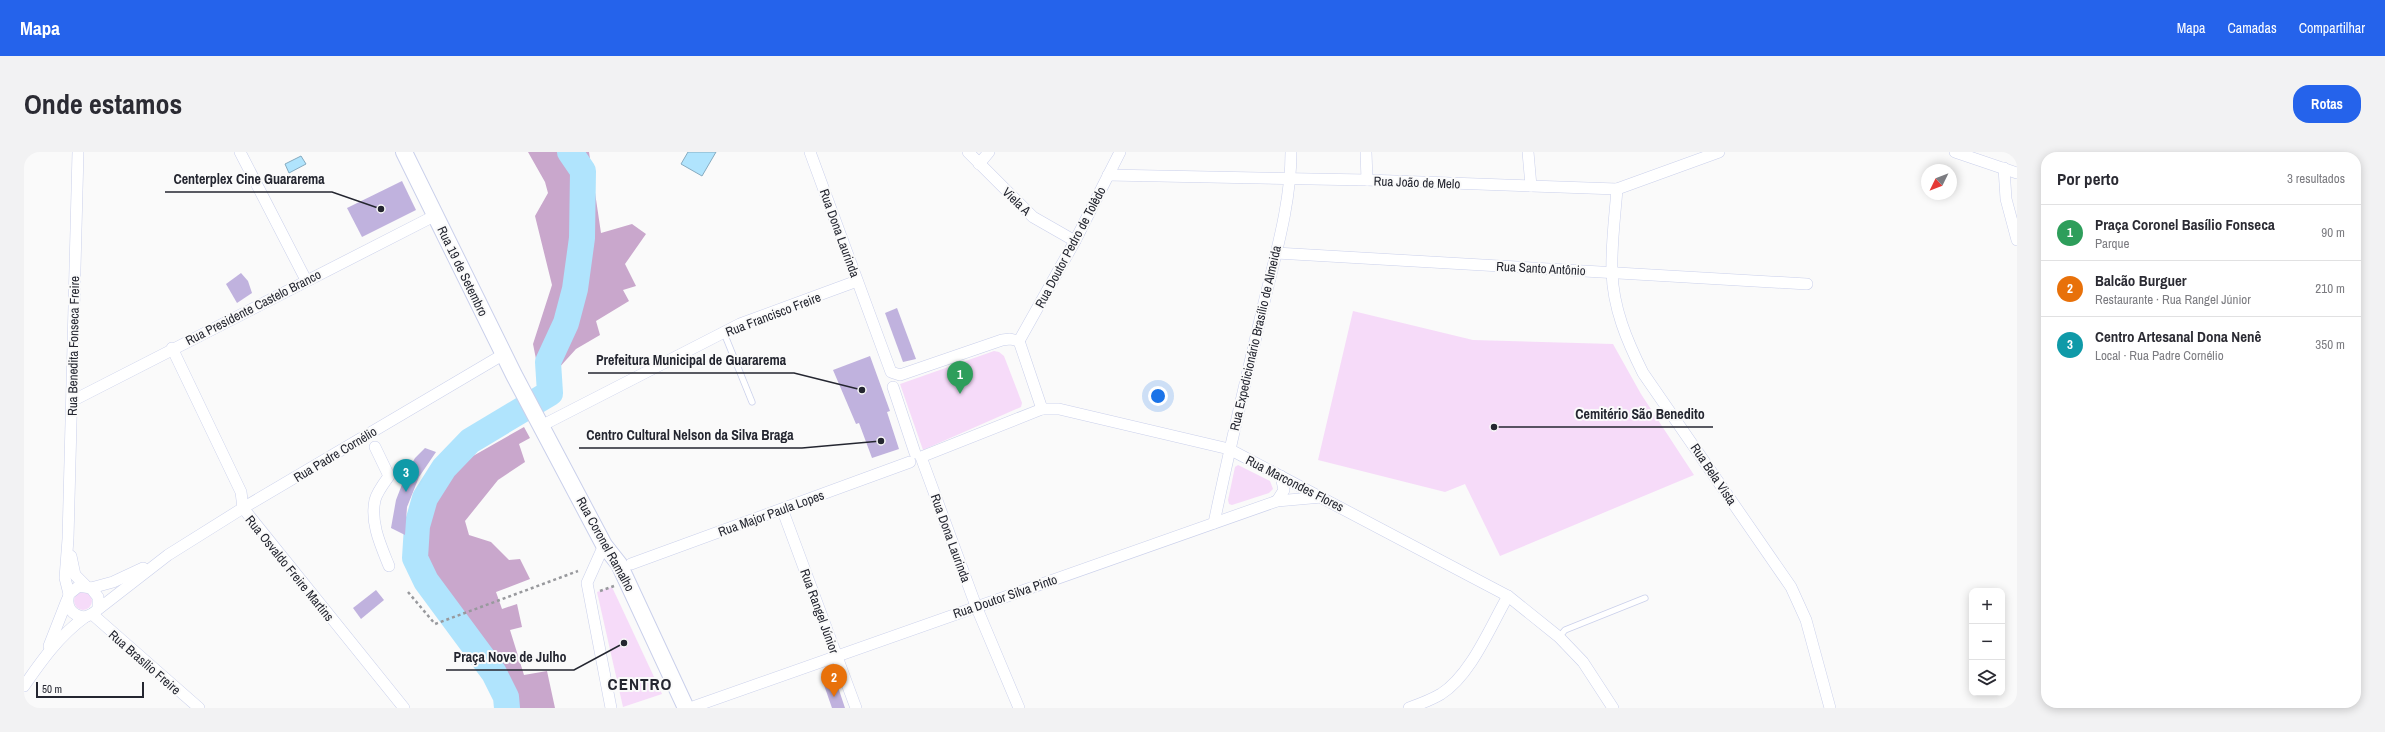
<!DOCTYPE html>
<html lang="pt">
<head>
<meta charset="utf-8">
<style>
  :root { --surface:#fff; --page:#f2f2f3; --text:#2b2b33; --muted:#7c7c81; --line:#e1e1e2; --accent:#2563eb }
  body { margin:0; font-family:"Archivo Narrow",sans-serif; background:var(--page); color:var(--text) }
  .controls { position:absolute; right:12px; bottom:12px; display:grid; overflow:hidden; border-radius:8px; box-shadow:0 2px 10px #0003 }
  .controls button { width:36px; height:36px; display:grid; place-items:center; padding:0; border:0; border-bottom:1px solid var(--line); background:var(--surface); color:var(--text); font:20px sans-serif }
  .compass { position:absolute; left:1897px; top:12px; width:36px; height:36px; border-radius:50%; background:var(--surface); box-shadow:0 2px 10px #0003; rotate:227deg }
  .scale { position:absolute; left:12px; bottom:10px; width:108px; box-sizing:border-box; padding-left:4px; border:2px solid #242630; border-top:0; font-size:11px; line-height:14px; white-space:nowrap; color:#242630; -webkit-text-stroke:3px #fafafa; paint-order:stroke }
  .you { position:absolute; left:1134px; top:244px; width:14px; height:14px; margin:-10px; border:3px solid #fff; border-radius:50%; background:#1a73e8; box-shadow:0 0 0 6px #1a73e833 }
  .badge { display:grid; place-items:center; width:26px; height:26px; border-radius:50%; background:var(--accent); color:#fff; font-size:13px; font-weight:700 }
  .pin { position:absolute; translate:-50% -33px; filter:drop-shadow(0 1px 2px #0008) }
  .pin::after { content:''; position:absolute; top:21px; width:14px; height:12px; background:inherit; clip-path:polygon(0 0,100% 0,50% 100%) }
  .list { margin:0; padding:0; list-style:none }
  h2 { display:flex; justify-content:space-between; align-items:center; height:52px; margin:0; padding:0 16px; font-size:17px }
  h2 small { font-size:13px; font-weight:400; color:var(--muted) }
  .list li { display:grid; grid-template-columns:26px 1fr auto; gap:12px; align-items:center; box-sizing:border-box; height:56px; padding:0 16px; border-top:1px solid var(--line) }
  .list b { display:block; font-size:15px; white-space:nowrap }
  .list p { margin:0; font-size:13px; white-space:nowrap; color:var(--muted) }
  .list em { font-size:13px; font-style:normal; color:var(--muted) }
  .icon { flex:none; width:22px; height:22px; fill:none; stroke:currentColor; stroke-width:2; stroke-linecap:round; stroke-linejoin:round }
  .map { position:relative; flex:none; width:1993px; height:556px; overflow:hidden; border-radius:16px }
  header { display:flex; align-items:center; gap:24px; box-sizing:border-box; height:56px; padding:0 20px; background:var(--accent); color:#fff }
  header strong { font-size:19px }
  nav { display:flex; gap:22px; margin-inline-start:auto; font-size:14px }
  .intro { display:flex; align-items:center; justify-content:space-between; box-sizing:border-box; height:96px; padding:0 24px }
  h1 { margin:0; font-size:28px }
  .button { padding:10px 18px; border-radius:16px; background:var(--accent); color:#fff; font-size:14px; font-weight:700 }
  main { display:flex; gap:24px; padding:0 24px }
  aside { flex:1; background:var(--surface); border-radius:16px; box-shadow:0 2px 10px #0003 }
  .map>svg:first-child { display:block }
</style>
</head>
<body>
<header>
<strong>Mapa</strong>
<nav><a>Mapa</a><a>Camadas</a><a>Compartilhar</a></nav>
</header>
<div class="intro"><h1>Onde estamos</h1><a class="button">Rotas</a></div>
<main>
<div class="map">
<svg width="1993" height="556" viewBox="0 0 1993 556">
  <rect width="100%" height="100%" fill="#fafafa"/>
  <g fill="#f6dbf9">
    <path d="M1329 159 1449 188 1589 192 1617 242 1670 323 1476 404 1441 332 1421 340 1294 308Z"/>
    <path d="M970 199 975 200 980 204 998 251 997 255 899 298 876 232Z"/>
    <path d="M1214 313 1246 329 1249 337 1245 341 1208 353 1205 352 1204 348 1211 315Z"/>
    <path d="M588 435 638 542 599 555 573 440Z"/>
    <circle cx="59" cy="449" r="9"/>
  </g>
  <g fill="#c9a7cc">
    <path d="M504 0H565L577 81 608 72 622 82 601 112 612 134 599 138 605 149 572 169 576 183 552 197 533 218 520 205 512 207 509 192 528 133 511 64 524 41 521 30Z"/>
    <path d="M500 275 506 286 495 292 501 310 474 328 441 369 445 383 467 390 485 408 496 407 506 427 472 440 478 457 493 452 498 475 486 478 500 523 523 519 531 556H494L491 543 470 502 437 463 404 416 400 381 411 347 428 324 449 304Z"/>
  </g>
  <g fill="#b0e4fd" stroke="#86abc0">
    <path d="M664 0H692L678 24 657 12Z"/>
    <path d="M277 4 282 12 265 21 261 12Z"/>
  </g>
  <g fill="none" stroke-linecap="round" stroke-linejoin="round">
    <path stroke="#b0e4fd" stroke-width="26" d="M483 556 482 545 470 521 402 429 391 406 393 374 401 346 420 316 446 289 526 241 524 210 542 171 551 137 558 86 559 19 546 0"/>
  </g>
  <g fill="#c0b2de">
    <path d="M378 29 392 58 338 85 323 56Z"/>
    <path d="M217 121 224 129 228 141 213 151 202 132Z"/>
    <path d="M873 156 892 207 879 210 861 161Z"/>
    <path d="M846 204 866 259 863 260 875 297 848 306 835 271 832 272 809 218Z"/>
    <path d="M401 296 412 300 395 325 383 355 381 383 367 376 372 348 382 322 391 306Z"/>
    <path d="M352 438 360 448 337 467 329 456Z"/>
    <path d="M812 529 821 556H808L800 533Z"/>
  </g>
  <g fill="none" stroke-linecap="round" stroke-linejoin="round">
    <g stroke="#cad0eb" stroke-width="7">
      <g id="lane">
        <path d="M700 181 728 250"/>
        <path d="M1535 485 1541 478 1621 446"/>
      </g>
    </g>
    <g stroke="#cad0eb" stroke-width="12">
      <g id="street">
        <path d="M216 0 282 128"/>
        <path d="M786 0 867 220 876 223 978 188 986 187 995 189"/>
        <path d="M944 0 1009 65 1051 89"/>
        <path d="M1342 0 1343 28"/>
        <path d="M1504 0 1507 34"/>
        <path d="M1931 0 1993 21"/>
        <path d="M955 12 965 0"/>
        <path d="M1980 16 1982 47 1993 88"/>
        <path d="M1084 23 1343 28 1593 37 1695 0"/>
        <path d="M1593 37C1591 64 1587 93 1588 120 1589 156 1603 189 1619 221L1767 435 1782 468 1806 556"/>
        <path d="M1252 101 1783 132"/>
        <path d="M995 189 1051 89 1096 0"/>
        <path d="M995 189 1018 257"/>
        <path d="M148 196 217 340 219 356 380 556"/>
        <path d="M869 235 891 301"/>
        <path d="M48 249 412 63"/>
        <path d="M517 274 716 172 833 129"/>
        <path d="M351 295 365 324C360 331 353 340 351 348 346 371 357 394 365 414"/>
        <path d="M1253 349 1260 338 1257 324"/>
        <path d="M760 362 832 556"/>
        <path d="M1190 371C1205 299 1222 227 1239 155 1251 104 1267 52 1267 0"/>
        <path d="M580 393 563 431 587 556"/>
        <path d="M47 404 51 423 62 434"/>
        <path d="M607 412 886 310"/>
        <path d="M67 436 89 430 119 416"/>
        <path d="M45 442 41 426 44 387 54 0"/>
        <path d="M74 456V445L67 436 55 434 45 442C41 455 48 464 61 465L68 462 144 403 219 356 480 202"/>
        <path d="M68 462 175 556"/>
        <path d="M25 494 43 448"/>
        <path d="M0 534C18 508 35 484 61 465"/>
        <path d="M666 556 1253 349 1298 345"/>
        <path d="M995 556 952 454 897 305 1018 257H1035L1205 297 1465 434 1484 444 1535 485 1559 510 1589 556"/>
        <path d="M1385 556C1396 552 1407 548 1417 542 1447 523 1466 475 1484 444"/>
      </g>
    </g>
    <g stroke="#cad0eb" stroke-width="18">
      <path id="secondary" d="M380 0 490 223 580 393 595 412 662 556"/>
    </g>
    <g stroke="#98999d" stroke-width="2.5" stroke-dasharray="3 3" stroke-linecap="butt">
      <path d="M576 439 590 434"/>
      <path d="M384 440 411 472 554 419"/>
    </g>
    <use href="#lane" stroke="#fff" stroke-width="5.5"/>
    <use href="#street" stroke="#fff" stroke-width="11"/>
    <use href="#secondary" stroke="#fff" stroke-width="16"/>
  </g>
  <g text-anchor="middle" stroke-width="4" stroke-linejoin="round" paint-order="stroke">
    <g font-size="13" fill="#242630" stroke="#fafafa">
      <text transform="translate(1393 30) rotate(2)" y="5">Rua João de Melo</text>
      <text transform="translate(993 49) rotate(44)" y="5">Viela A</text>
      <text transform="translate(816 81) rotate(70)" y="5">Rua Dona Laurinda</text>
      <text transform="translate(1046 95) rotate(-62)" y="5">Rua Doutor Pedro de Tolêdo</text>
      <text transform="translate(1517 116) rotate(3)" y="5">Rua Santo Antônio</text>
      <text transform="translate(439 119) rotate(64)" y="5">Rua 19 de Setembro</text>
      <text transform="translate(229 155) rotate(-27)" y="5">Rua Presidente Castelo Branco</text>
      <text transform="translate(749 162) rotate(-21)" y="5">Rua Francisco Freire</text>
      <text transform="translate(1231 186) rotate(-77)" y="5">Rua Expedicionário Brasílio de Almeida</text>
      <text transform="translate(49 194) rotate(-89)" y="5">Rua Benedita Fonseca Freire</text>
      <text transform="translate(311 302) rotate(-31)" y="5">Rua Padre Cornélio</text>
      <text transform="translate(1690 322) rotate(56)" y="5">Rua Bela Vista</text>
      <text transform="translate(1271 331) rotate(27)" y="5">Rua Marcondes Flores</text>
      <text transform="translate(747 361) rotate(-20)" y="5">Rua Major Paula Lopes</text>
      <text transform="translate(927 386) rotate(70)" y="5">Rua Dona Laurinda</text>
      <text transform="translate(582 392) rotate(61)" y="5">Rua Coronel Ramalho</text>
      <text transform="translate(266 416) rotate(51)" y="5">Rua Osvaldo Freire Martins</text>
      <text transform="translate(981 444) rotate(-19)" y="5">Rua Doutor Silva Pinto</text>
      <text transform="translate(796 459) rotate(70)" y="5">Rua Rangel Júnior</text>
      <text transform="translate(121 510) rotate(41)" y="5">Rua Brasílio Freire</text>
    </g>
    <g font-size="17" font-weight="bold" letter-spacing="1" fill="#242630" stroke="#fafafa">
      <text x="616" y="538">CENTRO</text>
    </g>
  </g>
  <path fill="none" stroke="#242630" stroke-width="1.5" d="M357 57L308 40H141M838 238L770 221H564M1470 275L1543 275H1689M857 289L778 296H555M600 491L550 518H422"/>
  <g fill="#242630" stroke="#fafafa" stroke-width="1.5">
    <circle cx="357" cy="57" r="4"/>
    <circle cx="838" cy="238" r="4"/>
    <circle cx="1470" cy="275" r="4"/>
    <circle cx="857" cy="289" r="4"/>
    <circle cx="600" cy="491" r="4"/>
  </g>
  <g font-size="14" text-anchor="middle" font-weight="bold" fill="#242630" stroke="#fafafa" stroke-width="4" stroke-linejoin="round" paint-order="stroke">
    <text x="225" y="32">Centerplex Cine Guararema</text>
    <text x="667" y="213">Prefeitura Municipal de Guararema</text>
    <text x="1616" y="267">Cemitério São Benedito</text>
    <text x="666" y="288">Centro Cultural Nelson da Silva Braga</text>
    <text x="486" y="510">Praça Nove de Julho</text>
  </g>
</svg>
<div class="controls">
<button>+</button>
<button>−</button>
<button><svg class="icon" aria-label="layers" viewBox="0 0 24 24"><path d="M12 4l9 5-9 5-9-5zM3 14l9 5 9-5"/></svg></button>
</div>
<svg class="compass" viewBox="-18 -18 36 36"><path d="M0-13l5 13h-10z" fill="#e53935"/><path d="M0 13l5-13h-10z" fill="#7c7c81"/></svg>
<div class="scale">50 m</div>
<div class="you"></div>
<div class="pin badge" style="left:936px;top:242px;background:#2e9e5b">1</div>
<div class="pin badge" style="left:810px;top:545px;background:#e8710a">2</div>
<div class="pin badge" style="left:382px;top:340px;background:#0f9aa8">3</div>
</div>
<aside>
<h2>Por perto<small>3 resultados</small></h2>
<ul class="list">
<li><span class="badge" style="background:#2e9e5b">1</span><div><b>Praça Coronel Basílio Fonseca</b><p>Parque</p></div><em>90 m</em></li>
<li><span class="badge" style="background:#e8710a">2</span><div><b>Balcão Burguer</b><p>Restaurante · Rua Rangel Júnior</p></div><em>210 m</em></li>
<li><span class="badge" style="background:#0f9aa8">3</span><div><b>Centro Artesanal Dona Nenê</b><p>Local · Rua Padre Cornélio</p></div><em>350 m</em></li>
</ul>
</aside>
</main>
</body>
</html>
